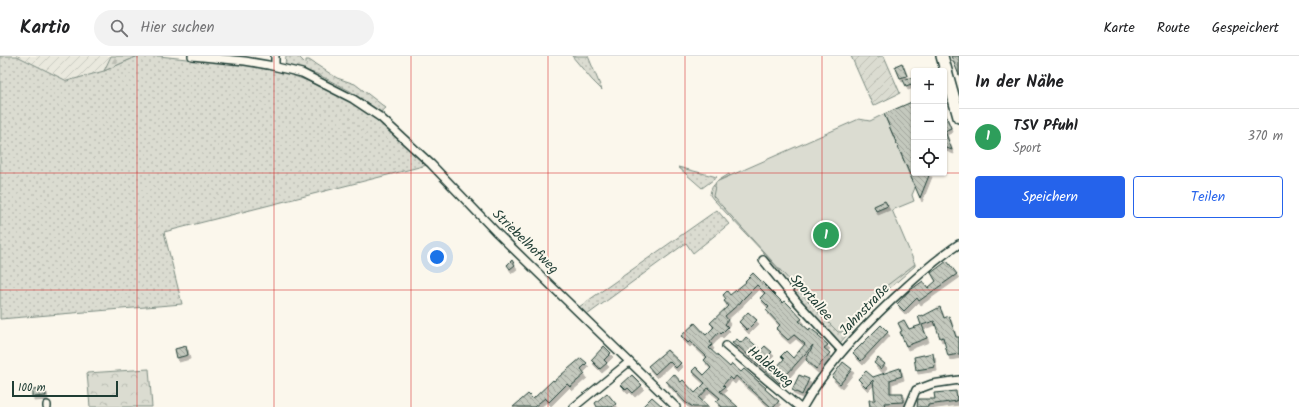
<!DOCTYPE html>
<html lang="de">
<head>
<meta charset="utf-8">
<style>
  :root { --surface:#fff; --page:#f2f2f2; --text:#202124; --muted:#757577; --line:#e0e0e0; --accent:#2563eb }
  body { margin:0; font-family:Kalam,sans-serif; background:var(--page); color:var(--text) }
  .controls { position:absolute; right:12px; top:12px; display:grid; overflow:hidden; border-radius:4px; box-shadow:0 1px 3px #0004 }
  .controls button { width:36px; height:36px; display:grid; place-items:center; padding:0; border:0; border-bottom:1px solid var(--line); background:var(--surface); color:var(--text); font:20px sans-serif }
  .scale { position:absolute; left:12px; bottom:10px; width:106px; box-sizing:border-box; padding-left:4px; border:2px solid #1f3d34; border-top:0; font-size:11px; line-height:14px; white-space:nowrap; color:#1f3d34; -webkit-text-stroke:3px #fbf7ec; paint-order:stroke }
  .you { position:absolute; left:437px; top:201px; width:14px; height:14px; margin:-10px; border:3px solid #fff; border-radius:50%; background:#1a73e8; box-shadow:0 0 0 6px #1a73e833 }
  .badge { display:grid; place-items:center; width:26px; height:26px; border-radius:50%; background:var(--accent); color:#fff; font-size:13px; font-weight:700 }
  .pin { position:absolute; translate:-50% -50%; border:2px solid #fff; box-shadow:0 1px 4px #0006 }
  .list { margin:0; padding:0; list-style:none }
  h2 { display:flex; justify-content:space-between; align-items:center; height:52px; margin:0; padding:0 16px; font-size:17px }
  h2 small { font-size:13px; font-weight:400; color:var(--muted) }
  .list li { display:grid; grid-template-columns:26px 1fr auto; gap:12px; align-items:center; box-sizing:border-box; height:56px; padding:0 16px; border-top:1px solid var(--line) }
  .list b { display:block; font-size:15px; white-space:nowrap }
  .list p { margin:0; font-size:13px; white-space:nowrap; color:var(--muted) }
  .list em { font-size:13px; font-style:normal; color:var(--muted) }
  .actions { display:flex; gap:8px; padding:12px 16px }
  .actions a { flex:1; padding:9px 0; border:1px solid var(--accent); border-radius:4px; text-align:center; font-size:14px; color:var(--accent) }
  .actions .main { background:var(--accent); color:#fff }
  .icon { flex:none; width:22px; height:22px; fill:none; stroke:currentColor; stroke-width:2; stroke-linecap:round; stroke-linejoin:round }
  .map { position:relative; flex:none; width:959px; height:351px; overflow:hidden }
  header { display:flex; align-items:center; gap:24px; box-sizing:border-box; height:56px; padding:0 20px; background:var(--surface); border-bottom:1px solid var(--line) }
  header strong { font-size:19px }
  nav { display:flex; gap:22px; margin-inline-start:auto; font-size:14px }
  .search { width:280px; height:36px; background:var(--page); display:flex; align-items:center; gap:10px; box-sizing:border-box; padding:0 14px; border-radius:22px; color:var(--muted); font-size:15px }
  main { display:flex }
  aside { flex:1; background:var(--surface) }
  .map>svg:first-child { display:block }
</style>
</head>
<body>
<header>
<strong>Kartio</strong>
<div class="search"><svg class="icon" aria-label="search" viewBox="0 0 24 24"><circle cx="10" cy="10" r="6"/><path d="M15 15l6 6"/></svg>Hier suchen</div>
<nav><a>Karte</a><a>Route</a><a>Gespeichert</a></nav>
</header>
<main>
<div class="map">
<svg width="959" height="351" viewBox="0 0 959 351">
  <defs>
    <pattern id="industrial-furrows" width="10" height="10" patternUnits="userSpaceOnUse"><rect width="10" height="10" fill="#eae9de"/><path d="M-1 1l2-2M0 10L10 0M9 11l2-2" fill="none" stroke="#c8c9bf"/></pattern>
    <pattern id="grass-dots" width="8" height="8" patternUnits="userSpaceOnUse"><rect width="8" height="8" fill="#dbdcd1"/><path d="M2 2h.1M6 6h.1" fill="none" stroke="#bcbeb4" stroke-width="1.8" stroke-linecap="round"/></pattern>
    <pattern id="forest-firs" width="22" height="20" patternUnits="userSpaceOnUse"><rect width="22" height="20" fill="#dbdcd1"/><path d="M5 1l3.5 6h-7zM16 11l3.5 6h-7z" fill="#bcbeb4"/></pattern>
    <pattern id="park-crowns" width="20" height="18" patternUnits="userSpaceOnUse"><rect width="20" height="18" fill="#dbdcd1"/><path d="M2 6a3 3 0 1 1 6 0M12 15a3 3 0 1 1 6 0" fill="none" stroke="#bcbeb4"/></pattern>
    <pattern id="garden-furrows" width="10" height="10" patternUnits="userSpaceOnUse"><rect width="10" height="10" fill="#dbdcd1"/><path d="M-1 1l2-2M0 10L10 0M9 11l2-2" fill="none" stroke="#bcbeb4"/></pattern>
    <pattern id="building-back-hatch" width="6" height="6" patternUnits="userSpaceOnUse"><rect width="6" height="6" fill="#c4c9be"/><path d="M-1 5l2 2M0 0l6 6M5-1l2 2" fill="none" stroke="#9fa49b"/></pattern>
    <filter id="shadow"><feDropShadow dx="2" dy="4" stdDeviation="0" flood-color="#0004"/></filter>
  </defs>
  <rect width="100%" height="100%" fill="#fbf7ec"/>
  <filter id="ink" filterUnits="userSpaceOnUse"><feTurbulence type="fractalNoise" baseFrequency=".025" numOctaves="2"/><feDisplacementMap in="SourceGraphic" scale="8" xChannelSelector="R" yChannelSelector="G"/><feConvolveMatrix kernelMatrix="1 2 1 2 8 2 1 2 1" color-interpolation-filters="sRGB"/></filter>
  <g filter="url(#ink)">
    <path fill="url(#industrial-furrows)" d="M17 0H111L104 15 67 25Z"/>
    <g fill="url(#grass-dots)" stroke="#7d8c82">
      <path d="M0 0H17L67 25 104 15 138 0H159L252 10 286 17 319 29 352 46 378 64 427 109 164 176 182 248 0 263Z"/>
      <path d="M286 0H301L299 1 306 8V4H309L337 22 355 28 386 52 381 56 350 35 317 18 285 9Z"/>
      <path d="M572 0H588L602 34 592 24Z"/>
      <path d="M678 111 717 121 702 132Z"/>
      <path d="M729 118 733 127 820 250 915 208V210L883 238 840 287 802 248 781 223 779 214 765 198 713 143 710 139C711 127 720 124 729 118Z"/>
      <path d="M717 154 729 168 693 197 686 187 587 259 579 251Z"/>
    </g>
    <path fill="url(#forest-firs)" stroke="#7d8c82" d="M111 0H138L104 15Z"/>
    <path fill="url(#park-crowns)" stroke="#7d8c82" d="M149 313 152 351H90L87 317Z"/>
    <path fill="url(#garden-furrows)" stroke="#7d8c82" d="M851 0H884L900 37 873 50Z"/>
    <path fill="#dbdcd1" stroke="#7d8c82" d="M884 58 915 132 912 139 914 145 892 154 915 208 881 234 843 276H838L821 259 713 140 716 126 859 63 870 65Z"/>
    <g fill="url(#building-back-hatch)" stroke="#1f3d34" filter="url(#shadow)">
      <path d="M951 0H959V19Z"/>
      <path d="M902 7 907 20 900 22 895 10Z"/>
      <path d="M913 21 914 27 906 30 903 24Z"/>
      <path d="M914 45V117H930L920 142 884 58Z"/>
      <path d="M944 55 951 72 945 75 952 94 944 91Z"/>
      <path d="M885 145 888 150 876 155 874 150Z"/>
      <path d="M512 204 515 209 510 213 507 209Z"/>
      <path d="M947 205 957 218 919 245 917 242 904 255 897 248 909 235 923 225 928 232 936 225 931 217Z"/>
      <path d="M753 217 783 247 785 245 791 251 802 263 799 265 809 274 810 272 819 279 818 280 828 289 824 292 830 297 816 313 806 304 813 289 779 327 760 309V310L738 290 737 291 732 287 737 283 741 287 746 281 761 294 765 290 772 296 764 304 775 313 784 303 781 300 786 295 793 302 805 288 794 279 788 284 776 273 780 269 766 254 769 251 760 242 765 237 757 229 741 245V246L725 260 728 264 725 268 728 271 721 278 719 276 710 286 712 289 709 292 730 311 732 308 741 316 744 313 766 332 765 333 779 345 774 351H771L736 320 733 324 730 321 723 329 725 331 720 335 738 351H722L716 346 720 342 708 332 699 342 709 351H693L685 346 666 325 674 318 681 326 683 324 695 337 705 327 692 315 696 311 704 319 711 312 704 304 707 301 690 285 688 287 681 280 695 267 706 279 714 271 710 267 728 250 724 245 726 243 723 239 727 235 730 239 746 226 745 225Z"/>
      <path d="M940 251 944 262 949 260 956 281H959V298L948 300 943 281 940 282 934 265 922 269 927 282 906 290 900 276 902 275 898 267 904 264 909 273 921 269 918 260 923 259V260Z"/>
      <path d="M748 256 757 264 747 274 739 266Z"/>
      <path d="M881 269 888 276 861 305 853 297Z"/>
      <path d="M186 290 188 299 177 302 175 293Z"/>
      <path d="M604 290 611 297 604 304 607 307 600 313 591 304Z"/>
      <path d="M667 294 681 307 676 312 669 305 655 318 648 310Z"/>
      <path d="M933 297 935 311 916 314 914 301Z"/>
      <path d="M581 302 587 307 581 313 585 318 570 331 567 328 549 346 545 342 534 351H513L528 338 533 343 553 324 554 325Z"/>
      <path d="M878 302 885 308 881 313 874 307Z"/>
      <path d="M843 306 852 313 840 328 832 321Z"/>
      <path d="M900 312 902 320 890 324V337H903V346L884 347 885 351H870L869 344H875L873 324 866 331 858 323 866 315 873 321Z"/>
      <path d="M632 319 642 329 633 337 628 332 626 334 621 329Z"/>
      <path d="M799 319 809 323 802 339 792 334Z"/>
      <path d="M45 333 46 340 32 341V334Z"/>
      <path d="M956 335 957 345 928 349V351H917L918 343H935L934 337Z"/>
      <path d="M607 337 616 348 612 351H597L595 347Z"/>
      <path d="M652 341 663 351H642Z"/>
    </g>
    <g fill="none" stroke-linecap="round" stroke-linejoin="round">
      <g stroke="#1f3d34" stroke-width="10">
        <g id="street">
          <path d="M192 0 245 5 268 9 302 17 353 43 380 61 431 108 497 177 676 351"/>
          <path d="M275 10V0"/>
          <path d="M763 204 798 247 842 295"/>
          <path d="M726 290 799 351"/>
          <path d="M47 349V351"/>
          <path d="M574 351 629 306"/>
          <path d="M803 351C826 310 859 275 893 243 914 223 935 204 959 188"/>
          <path d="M909 351 916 334 932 328 959 324"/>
        </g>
      </g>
      <g stroke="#1f3d34" stroke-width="14">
        <path id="secondary" d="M942 0 959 61"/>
      </g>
      <use href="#street" stroke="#fbf7ec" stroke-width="7"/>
      <use href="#secondary" stroke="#fbf7ec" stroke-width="11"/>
    </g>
  </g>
  <path fill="none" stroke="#d62828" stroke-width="1" stroke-opacity="0.55" d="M137 0V351M274 0V351M411 0V351M548 0V351M685 0V351M822 0V351M0 117H914M914 117H944M944 117H959M0 234H959"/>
  <g text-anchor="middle" stroke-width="4" stroke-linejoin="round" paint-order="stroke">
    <g font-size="14" fill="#1f3d34" stroke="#fbf7ec">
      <text transform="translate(526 185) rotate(44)" y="5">Striebelhofweg</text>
      <text transform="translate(812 241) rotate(49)" y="5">Sportallee</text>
      <text transform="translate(864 253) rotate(-46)" y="5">Jahnstraße</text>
      <text transform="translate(771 310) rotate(40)" y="5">Haldeweg</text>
    </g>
  </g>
</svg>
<div class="controls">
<button>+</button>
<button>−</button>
<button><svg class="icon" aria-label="locate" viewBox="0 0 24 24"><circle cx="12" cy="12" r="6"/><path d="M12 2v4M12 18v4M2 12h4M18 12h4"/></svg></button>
</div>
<div class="scale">100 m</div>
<div class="you"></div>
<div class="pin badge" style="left:826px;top:179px;background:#2e9e5b">1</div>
</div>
<aside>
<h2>In der Nähe<small></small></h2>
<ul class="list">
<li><span class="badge" style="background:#2e9e5b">1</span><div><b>TSV Pfuhl</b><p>Sport</p></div><em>370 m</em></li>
</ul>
<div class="actions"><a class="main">Speichern</a><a>Teilen</a></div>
</aside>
</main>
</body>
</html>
